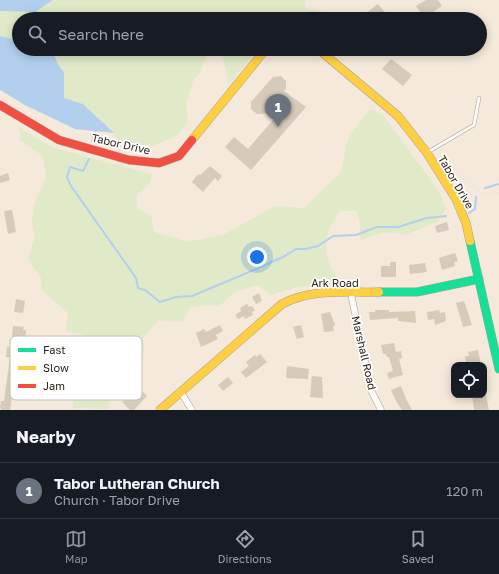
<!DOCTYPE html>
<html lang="en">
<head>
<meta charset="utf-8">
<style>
  :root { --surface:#171b24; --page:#242831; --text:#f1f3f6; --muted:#9ea1a6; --line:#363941; --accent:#8c9099 }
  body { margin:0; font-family:"Golos Text",sans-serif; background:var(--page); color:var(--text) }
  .controls { position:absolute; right:12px; bottom:12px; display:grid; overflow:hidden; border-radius:8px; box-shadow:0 2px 10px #0003 }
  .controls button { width:36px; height:36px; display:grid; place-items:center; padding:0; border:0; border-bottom:1px solid var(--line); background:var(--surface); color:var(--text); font:20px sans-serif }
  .you { position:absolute; left:257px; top:257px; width:14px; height:14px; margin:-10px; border:3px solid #fff; border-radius:50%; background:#1a73e8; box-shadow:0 0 0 6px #1a73e833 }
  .badge { display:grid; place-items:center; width:26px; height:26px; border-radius:50%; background:var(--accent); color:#fff; font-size:13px; font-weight:700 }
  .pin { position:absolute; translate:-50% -33px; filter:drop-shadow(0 1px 2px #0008) }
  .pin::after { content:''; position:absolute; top:21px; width:14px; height:12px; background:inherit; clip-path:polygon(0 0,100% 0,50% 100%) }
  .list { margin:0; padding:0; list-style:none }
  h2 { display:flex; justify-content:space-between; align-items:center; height:52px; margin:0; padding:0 16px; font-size:17px }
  h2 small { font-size:13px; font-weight:400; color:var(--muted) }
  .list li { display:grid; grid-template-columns:26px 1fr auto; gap:12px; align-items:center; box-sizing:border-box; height:56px; padding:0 16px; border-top:1px solid var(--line) }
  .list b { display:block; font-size:15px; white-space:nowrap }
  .list p { margin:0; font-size:13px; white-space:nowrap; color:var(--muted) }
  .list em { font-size:13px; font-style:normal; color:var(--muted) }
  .icon { flex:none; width:22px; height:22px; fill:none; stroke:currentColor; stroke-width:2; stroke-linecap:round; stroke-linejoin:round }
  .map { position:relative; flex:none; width:499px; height:410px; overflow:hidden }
  .search { position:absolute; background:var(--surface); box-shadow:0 2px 10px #0003; left:12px; right:12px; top:12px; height:44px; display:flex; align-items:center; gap:10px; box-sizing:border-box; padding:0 14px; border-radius:22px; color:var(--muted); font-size:15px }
  .sheet { height:108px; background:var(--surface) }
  nav { display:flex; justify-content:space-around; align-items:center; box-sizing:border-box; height:56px; border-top:1px solid var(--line); background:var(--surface); font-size:11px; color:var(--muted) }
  nav a { display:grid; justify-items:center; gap:2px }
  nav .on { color:var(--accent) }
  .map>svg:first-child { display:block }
</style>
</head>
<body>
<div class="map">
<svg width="499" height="410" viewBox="0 0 499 410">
  <rect width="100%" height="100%" fill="#f4e9da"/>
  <g fill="#e0e9c8">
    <path d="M53 0H305V8L338 15 335 19H19V41L0 36V11L35 12Z"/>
    <path d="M51 49H208L201 71 193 81 186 104 188 121 177 136 152 146 118 141 114 133 83 104 64 98V72C57 65 56 57 51 49Z"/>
    <path d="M221 49H258L229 85Z"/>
    <path d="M370 109 382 114 438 190 446 208 437 222 405 235C390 229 375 234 361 241L360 224 357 211H340C320 236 323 259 340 284L299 286 271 295 258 285 235 292 219 306 210 305 190 307 182 322 158 320 143 339 144 350 141 363 134 373 110 395 108 409 73 408V392L64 389 65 375 47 371 50 350 76 357 82 334 66 331 68 313 41 290V278L28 259 35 237 32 223 34 205 46 177 43 156 20 140 19 127 53 148 152 174 150 183 137 195V208L151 216 154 232 188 242 225 234 275 206 304 208 341 172 348 138Z"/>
  </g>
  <g fill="#b2d0ed">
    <path d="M0 0H53L35 12 0 11Z"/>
    <path d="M0 36 19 41V49H51C56 57 57 65 64 72V98L83 104 114 133 75 129 25 105 0 90Z"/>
  </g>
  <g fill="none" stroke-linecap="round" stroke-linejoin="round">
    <g stroke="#b2d0ed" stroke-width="2">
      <path d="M92 142 95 130"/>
      <path d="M89 159 83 171 70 167 67 177 71 186 136 278 138 288 145 290 160 302 176 297 192 296 254 270 283 257 296 249H305L318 246 333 236 356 235 377 227H398L427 218 446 216"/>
      <path d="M485 188 499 184"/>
      <path d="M469 213 475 209 476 197"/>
    </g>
  </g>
  <g fill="#d6cab8">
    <path d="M426 0H438L442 6 424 18 416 6Z"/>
    <path d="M378 4 390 19H358Z"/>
    <path d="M391 59 412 75 403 86 382 69Z"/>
    <path d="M281 76 286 81V88L284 91 306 107 251 170 225 147 234 137 248 149 279 113 257 114 251 109V102L273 77Z"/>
    <path d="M210 166 222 176 218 181 215 178 203 192 192 182 198 174 200 175Z"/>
    <path d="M8 173 10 180 0 183V176Z"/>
    <path d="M12 210 16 232 8 234 4 211Z"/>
    <path d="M447 222 449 230 437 233 435 226Z"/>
    <path d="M455 253 458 261 454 262 455 266 442 270 439 258Z"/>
    <path d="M390 262H396V277H381V266H390Z"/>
    <path d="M425 263 427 272 410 274 409 265Z"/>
    <path d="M259 293 262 301 256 304 252 297Z"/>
    <path d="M16 299 25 301 23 313 14 312Z"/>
    <path d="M464 301 472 325 463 327 456 303Z"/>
    <path d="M247 304 249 307 252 306 255 310 252 312 253 315 245 319 244 316 238 319 235 315 241 311 240 308Z"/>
    <path d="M375 310H389V312L415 311 416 323 398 321V318L370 320 369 312H375Z"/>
    <path d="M439 310 440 313 445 312 446 321 435 325 434 319 428 320 427 312Z"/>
    <path d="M330 312 335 325 333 326 334 331 324 332 321 314Z"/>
    <path d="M220 325 223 331 216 335 218 339 201 347 196 333 204 329 206 332Z"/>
    <path d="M301 325 304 337 297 339 293 327Z"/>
    <path d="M13 326 24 327 23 330H26L25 339 12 337Z"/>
    <path d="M394 343 396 352 401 351 402 358 399 359 403 375 389 379 387 373 393 371 389 357H387L386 354H383L381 345Z"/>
    <path d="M7 347 20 349 17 369 21 371 19 395 12 397 10 410H2L0 408 1 401H4L10 357H6Z"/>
    <path d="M478 350 481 365H466L465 356H469L468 352Z"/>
    <path d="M260 354 267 362 246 378 241 372 249 366 246 362 255 355 256 357Z"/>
    <path d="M287 366 309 369 308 379 286 378Z"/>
    <path d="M312 376 322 377 323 398 310 397Z"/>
    <path d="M228 377 233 383 223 391 218 385Z"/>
    <path d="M401 386 406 399 412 410H402L397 403 391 390Z"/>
    <path d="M138 387 147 396 134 410H130L122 402 125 400 122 397 129 390 131 392Z"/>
    <path d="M472 395H486L489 410H474Z"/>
  </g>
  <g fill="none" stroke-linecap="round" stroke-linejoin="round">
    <g stroke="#a8a095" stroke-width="4">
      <path id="lane" d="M428 152 474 125 479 98"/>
    </g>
    <g stroke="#a8a095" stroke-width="7">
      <g id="street">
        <path d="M351 294 371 390 381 410"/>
        <path d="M180 391 192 410"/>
      </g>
    </g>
    <g stroke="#a8a095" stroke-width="9">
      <g id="fast">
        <path d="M470 241 499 369"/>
        <path d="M379 292H417L479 279"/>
      </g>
    </g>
    <g stroke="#a8a095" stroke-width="9">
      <g id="slow">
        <path d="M318 49 398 116 427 153 456 199 466 223 470 241"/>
        <path d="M192 140 266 49"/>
        <path d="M160 410 282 304C312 288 346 293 379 292"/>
      </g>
    </g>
    <g stroke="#a8a095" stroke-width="9">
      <path id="jam" d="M0 105 59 140 129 160 159 163 179 156 192 140"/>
    </g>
    <path stroke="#e1ded9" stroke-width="1.5" stroke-dasharray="1 3" stroke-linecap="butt" d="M440 150C453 167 474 200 499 193"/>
    <use href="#lane" stroke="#fdfcf9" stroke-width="3"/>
    <use href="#street" stroke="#fdfcf9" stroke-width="6"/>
    <use href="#fast" stroke="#16e098" stroke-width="8"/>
    <use href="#slow" stroke="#ffcf43" stroke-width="8"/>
    <use href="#jam" stroke="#f24e42" stroke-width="8"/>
  </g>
  <g text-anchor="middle" stroke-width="3.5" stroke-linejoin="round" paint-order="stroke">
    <g font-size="11" fill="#2e261c" stroke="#fff">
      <text transform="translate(121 144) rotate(13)" y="4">Tabor Drive</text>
      <text transform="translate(456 182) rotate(60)" y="4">Tabor Drive</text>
      <text x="335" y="287">Ark Road</text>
      <text transform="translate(364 353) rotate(77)" y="4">Marshall Road</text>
    </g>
  </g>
  <rect x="10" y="336" width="132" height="64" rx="6" fill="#fff" stroke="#c0bebb" stroke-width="1"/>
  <rect x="18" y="348" width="18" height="4" fill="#16e098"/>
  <rect x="18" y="366" width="18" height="4" fill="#ffcf43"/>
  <rect x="18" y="384" width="18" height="4" fill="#f24e42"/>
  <g font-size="11" fill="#2e261c">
    <text x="43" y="354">Fast</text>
    <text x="43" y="372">Slow</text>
    <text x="43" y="390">Jam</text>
  </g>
</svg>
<div class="controls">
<button><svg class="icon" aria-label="locate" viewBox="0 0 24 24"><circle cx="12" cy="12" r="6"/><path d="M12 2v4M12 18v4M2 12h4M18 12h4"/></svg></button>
</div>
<div class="you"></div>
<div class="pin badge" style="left:278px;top:127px;background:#6b7280">1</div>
<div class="search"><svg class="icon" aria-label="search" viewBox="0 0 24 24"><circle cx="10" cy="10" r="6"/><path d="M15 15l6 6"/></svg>Search here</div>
</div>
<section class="sheet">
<h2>Nearby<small></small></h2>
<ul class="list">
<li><span class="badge" style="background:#6b7280">1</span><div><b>Tabor Lutheran Church</b><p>Church · Tabor Drive</p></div><em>120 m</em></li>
</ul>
</section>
<nav>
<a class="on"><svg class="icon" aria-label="map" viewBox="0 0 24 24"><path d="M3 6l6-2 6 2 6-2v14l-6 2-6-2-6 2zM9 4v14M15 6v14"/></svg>Map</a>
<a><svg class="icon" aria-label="directions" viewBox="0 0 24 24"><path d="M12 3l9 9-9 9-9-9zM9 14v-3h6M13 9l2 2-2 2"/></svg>Directions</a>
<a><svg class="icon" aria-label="saved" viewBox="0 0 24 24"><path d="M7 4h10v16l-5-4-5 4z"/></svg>Saved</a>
</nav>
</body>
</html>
